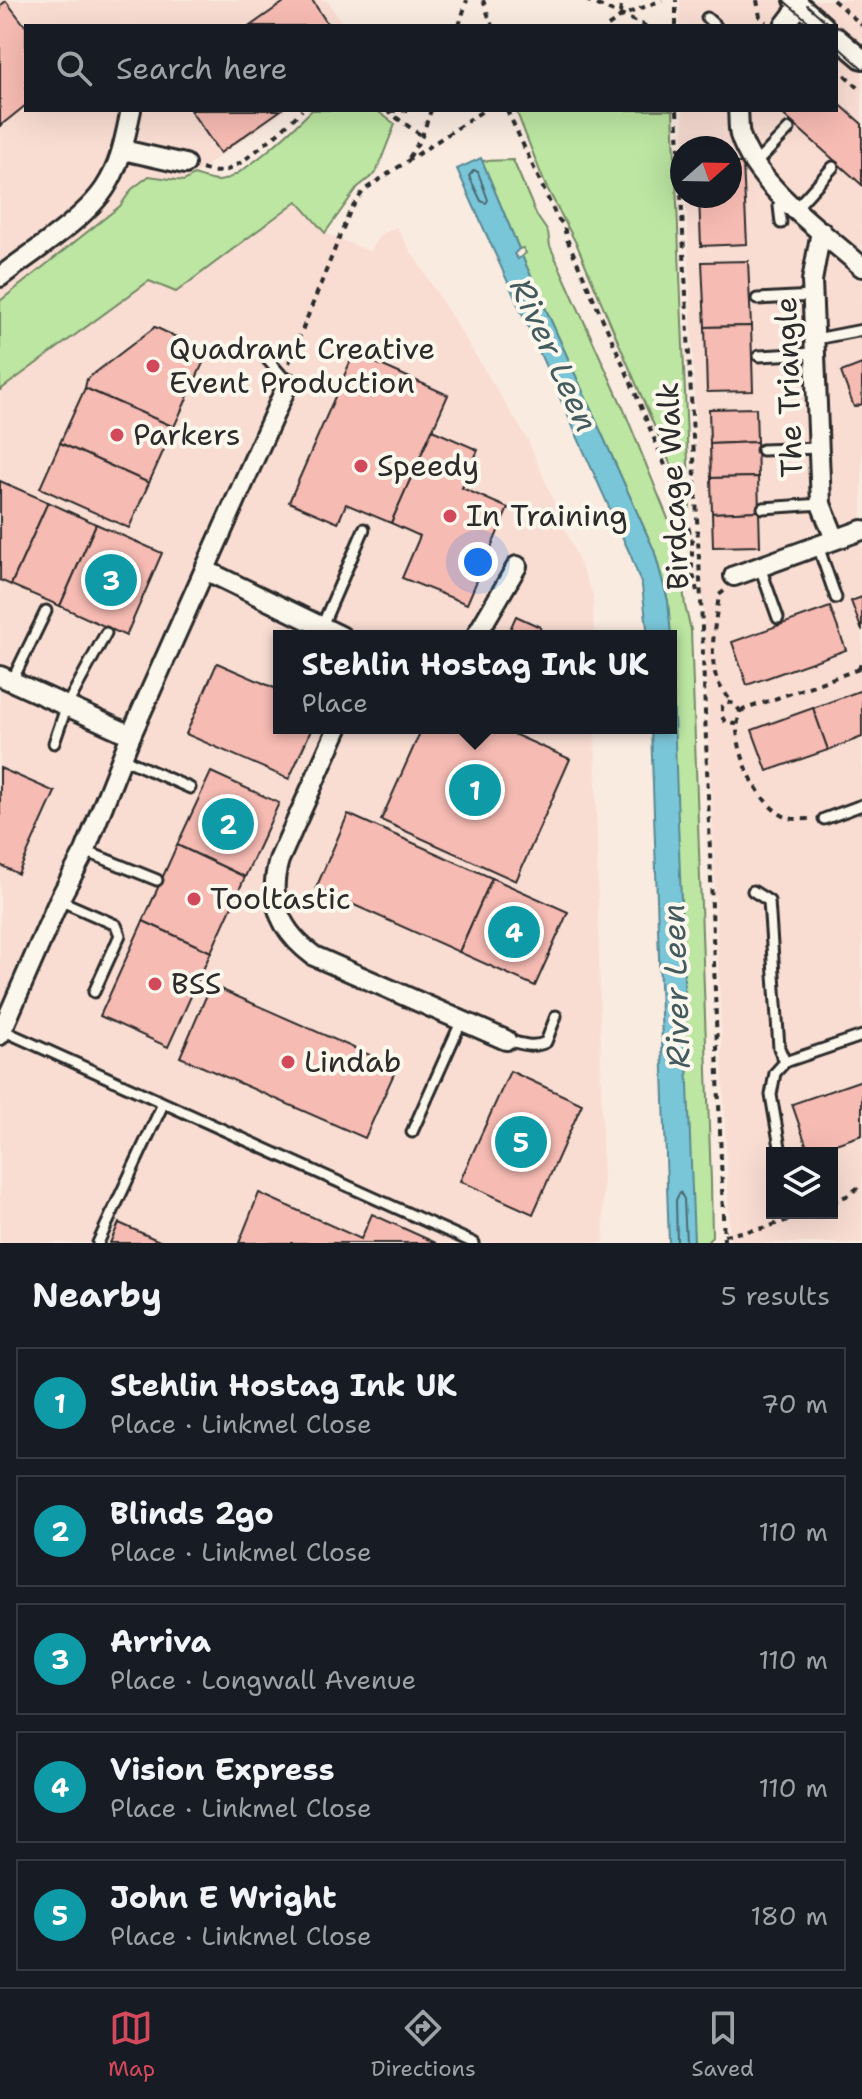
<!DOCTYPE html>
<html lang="en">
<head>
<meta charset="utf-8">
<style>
  :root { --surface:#171b24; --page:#20242c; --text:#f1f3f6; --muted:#9ea1a6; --line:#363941; --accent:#d1495b }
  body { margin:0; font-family:"Shantell Sans",sans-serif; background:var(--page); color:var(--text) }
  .controls { position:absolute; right:24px; bottom:24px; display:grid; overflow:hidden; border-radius:0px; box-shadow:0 8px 32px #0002 }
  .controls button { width:72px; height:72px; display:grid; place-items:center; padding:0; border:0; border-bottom:2px solid var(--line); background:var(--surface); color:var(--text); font:40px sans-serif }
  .compass { position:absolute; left:670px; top:136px; width:72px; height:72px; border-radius:50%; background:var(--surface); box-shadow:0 8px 32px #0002; rotate:70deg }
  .you { position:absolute; left:478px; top:562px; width:28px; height:28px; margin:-20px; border:6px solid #fff; border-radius:50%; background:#1a73e8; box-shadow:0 0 0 12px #1a73e833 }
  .badge { display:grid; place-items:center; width:52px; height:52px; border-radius:50%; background:var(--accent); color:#fff; font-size:26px; font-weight:700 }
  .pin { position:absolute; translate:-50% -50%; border:4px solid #fff; box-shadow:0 2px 8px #0006 }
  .popup { position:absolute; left:273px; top:630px; width:404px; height:104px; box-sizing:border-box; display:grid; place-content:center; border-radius:0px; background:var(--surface); filter:drop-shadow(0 2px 6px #0005); font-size:26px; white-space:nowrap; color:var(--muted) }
  .popup b { font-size:30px; color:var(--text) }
  .popup::after { content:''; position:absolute; left:50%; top:100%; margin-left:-16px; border:16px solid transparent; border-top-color:var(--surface) }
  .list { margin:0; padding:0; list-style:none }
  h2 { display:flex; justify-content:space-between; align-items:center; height:104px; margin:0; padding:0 32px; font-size:34px }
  h2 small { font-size:26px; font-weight:400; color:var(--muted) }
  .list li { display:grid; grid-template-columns:52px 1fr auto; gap:24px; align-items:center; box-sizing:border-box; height:112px; margin:0 16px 16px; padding:0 16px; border:2px solid var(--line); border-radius:0px }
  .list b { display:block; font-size:30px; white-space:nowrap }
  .list p { margin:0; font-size:26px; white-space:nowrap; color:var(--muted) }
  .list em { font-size:26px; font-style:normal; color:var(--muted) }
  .icon { flex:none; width:44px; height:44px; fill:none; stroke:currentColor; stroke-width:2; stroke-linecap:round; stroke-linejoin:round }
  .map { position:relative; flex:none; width:862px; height:1243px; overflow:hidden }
  .search { position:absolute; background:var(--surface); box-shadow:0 8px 32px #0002; left:24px; right:24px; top:24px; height:88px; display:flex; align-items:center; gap:20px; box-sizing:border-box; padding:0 28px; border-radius:0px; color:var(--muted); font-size:30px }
  .sheet { height:744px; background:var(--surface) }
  nav { display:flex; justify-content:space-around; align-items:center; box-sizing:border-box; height:112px; border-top:2px solid var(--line); background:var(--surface); font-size:22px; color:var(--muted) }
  nav a { display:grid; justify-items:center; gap:4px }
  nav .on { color:var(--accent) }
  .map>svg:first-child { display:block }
</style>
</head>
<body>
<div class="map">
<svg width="862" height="1243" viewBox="0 0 862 1243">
  <rect width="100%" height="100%" fill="#faebe1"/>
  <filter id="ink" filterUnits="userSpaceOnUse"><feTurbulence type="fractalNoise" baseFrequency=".0125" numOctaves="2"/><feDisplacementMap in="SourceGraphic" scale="16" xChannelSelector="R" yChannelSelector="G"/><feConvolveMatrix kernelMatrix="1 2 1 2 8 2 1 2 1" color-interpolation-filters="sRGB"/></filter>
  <g filter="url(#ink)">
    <g fill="#f9ddd3" fill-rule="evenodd">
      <path d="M0 0H327L344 26H26V110H286L184 181 132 189 120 206 0 301Z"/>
      <path d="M680 0H862V1243H730L686 196H730V148H684L683 110H836V26H679ZM772 1153H832V1213H772Z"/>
      <path d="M297 200 325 233 369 251 380 235 396 227 528 440 593 595 594 636H279V728H595L604 1243H0V390L149 281 177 292Z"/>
    </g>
    <g fill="#bce6a2" stroke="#748866" stroke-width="2">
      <path d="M312 110H376L395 124 376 173 358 187 325 233 297 201 176 292 149 281 0 390V301L120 206 132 189 149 176 184 181 194 175C201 177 210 181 218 181 239 181 296 126 312 110Z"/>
      <path d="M516 110H673L690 510 577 245 545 184Z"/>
      <path d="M513 160 537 216 548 232 550 246 624 410 679 546 685 606 691 630 711 1181 712 1236 707 1243H694L690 1185 668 601 654 550 522 256 526 253 523 248 519 249 482 161Z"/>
    </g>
    <g fill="#7ac6d9" stroke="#5a8893" stroke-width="2">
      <path d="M481 158 519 249 514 254 518 259 522 256 654 550 668 601 671 636H648L642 586 631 556 457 169Z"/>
      <path d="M671 637 694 1243H669L651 728H671Z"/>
    </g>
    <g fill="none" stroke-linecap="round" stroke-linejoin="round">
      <g stroke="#4b6971" stroke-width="2">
        <path d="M474 170 478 172 488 200 486 203 481 201 469 176Z"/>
        <path d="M677 1243 676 1200 680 1192 684 1199 686 1243"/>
      </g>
    </g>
    <g fill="#f6bbb3" stroke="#2b2b2b" stroke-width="2">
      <path d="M287 0H312L329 26H250Z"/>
      <path d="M6 1 26 27V105L0 126V6Z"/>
      <path d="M836 101 862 124V185L778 110H836Z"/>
      <path d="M190 110H281L220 153Z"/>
      <path d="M730 163H743L747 244 701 246 699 196H730Z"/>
      <path d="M748 261 751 326 705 327 702 262Z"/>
      <path d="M751 326 753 391 707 392 705 327Z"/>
      <path d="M155 327 208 352 174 427 85 388 87 379Z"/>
      <path d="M354 353 448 395 391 523 346 504 338 523 289 502Z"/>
      <path d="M862 364V404L854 407 841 372Z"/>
      <path d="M85 388 174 427 149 483 60 443Z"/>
      <path d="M756 408 757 442 710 444 709 409Z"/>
      <path d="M432 430 478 450 462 488 508 508 467 604 402 578 420 536 391 523Z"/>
      <path d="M757 442 758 477 711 478 710 444Z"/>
      <path d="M60 443 149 483 129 528 40 488Z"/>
      <path d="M758 477 759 511 712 513 711 478Z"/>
      <path d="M0 481 48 502 11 585 0 580Z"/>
      <path d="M48 502 96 524 60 606 11 585Z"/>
      <path d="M759 511 760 546 713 547 712 513Z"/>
      <path d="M96 524 162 553 126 636 60 606Z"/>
      <path d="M862 597V631L851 601Z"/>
      <path d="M830 607 846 650 747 685 732 642Z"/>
      <path d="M516 616 540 627 541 636H507Z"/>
      <path d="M217 663 279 690V728H312L289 779 186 734Z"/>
      <path d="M862 690V737L828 750 813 708Z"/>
      <path d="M813 708 828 750 767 771 752 730Z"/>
      <path d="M422 728H500L570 759 516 881 381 820Z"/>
      <path d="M0 768 55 792 18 874 0 865Z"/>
      <path d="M211 772 279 803 245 877 177 845Z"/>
      <path d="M348 814 492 878 459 952 316 888Z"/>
      <path d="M177 845 245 877 211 952 143 921Z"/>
      <path d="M492 878 568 912 535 986 459 952Z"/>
      <path d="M143 921 211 952 168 1047 100 1016Z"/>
      <path d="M211 985 397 1067 365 1138 180 1057Z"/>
      <path d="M510 1071 582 1104 533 1214 460 1181Z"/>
      <path d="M862 1080V1135L809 1153 792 1104Z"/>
      <path d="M259 1193 361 1239 372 1214 436 1243H239Z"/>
      <path d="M119 1223 164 1243H110Z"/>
    </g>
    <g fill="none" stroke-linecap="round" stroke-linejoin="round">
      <g stroke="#2b2b2b" stroke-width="15">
        <g id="service">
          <path d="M707 18 716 26"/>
          <path d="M755 164 789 129"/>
          <path d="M796 208 833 167"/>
          <path d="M781 223 779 206 781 194"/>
          <path d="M757 299 813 296"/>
          <path d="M816 339 862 330"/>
          <path d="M262 353 288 383"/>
          <path d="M759 356 816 353"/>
          <path d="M762 450 819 448"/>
          <path d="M763 508 821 504"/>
          <path d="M818 546 836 598"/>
          <path d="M760 567 778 618"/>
          <path d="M322 626 364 529"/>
          <path d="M12 681 46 611"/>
          <path d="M54 743 67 705 106 633"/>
          <path d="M122 758 190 788"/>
          <path d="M824 819 862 805"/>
          <path d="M85 851 157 880"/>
          <path d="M753 891 769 901 779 1048 785 1062 862 1036"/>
          <path d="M59 900 116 925 120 935 94 992"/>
          <path d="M2 1030 474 1243"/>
          <path d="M506 1040C520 1043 533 1049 546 1042L556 1016"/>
          <path d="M412 1132 462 1020"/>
          <path d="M781 1153 771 1095 775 1073 785 1062"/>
          <path d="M98 1243 163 1104"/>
        </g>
      </g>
      <g stroke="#2b2b2b" stroke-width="24">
        <g id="minor">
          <path d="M794 0 824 26"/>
          <path d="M784 26 800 5"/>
          <path d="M836 37 862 59"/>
          <path d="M738 110C739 118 738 127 740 135 756 186 823 232 862 267"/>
          <path d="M123 150 185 164"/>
          <path d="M821 231 812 281 821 504 835 539"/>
          <path d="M0 277C31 253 85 219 105 188 121 164 125 137 131 110"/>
          <path d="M205 570 341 636"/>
          <path d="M734 576 862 530"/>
          <path d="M476 636 517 566"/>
          <path d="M0 676 131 735"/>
          <path d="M338 728 279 860C267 901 280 931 314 956L506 1040"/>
          <path d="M0 1035 59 900 85 851 131 735 288 383"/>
        </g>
      </g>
      <g stroke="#2b2b2b" stroke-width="4" stroke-dasharray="6 6" stroke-linecap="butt">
        <path d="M483 0 492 26"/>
        <path d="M586 0 646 26"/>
        <path d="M757 0 760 17 766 22"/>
        <path d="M833 0 862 25"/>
        <path d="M620 13 622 0"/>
        <path d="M459 26 467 0"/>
        <path d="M608 26 624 15 662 0"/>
        <path d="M676 26V0"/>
        <path d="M836 67 862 91"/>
        <path d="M386 110 422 136"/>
        <path d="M507 110 557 218 564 225 566 237 630 380 683 509 692 541V570L697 591"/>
        <path d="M677 110 701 600 724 1243"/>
        <path d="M390 111 410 110"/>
        <path d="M409 158 422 136 431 110"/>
        <path d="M202 169C211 172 219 173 227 170 244 164 289 124 302 110"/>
        <path d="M289 363 350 211 364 190 484 110"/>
        <path d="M724 591 719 595C716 620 708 655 717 680 720 688 727 695 731 702"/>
        <path d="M859 669 862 661"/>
        <path d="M740 711 859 669 862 671"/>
        <path d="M737 724 726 723 722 717V707L727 702 735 704 740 711C739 718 737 723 737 730 739 758 758 805 786 817 793 820 803 819 811 819"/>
        <path d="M832 1202 849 1195 862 1184"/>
        <path d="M724 1235 760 1229 811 1213"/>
      </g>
      <use href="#service" stroke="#fbf7ec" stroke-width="9"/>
      <use href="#minor" stroke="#fbf7ec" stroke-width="18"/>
      <g stroke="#2b2b2b" stroke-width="2">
        <path d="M783 0 814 26"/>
        <path d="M807 5 831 26"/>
        <path d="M836 45 862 68"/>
      </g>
    </g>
  </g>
  <g fill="#d1495b" stroke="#fbf7ec" stroke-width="3">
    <circle cx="153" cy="366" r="8"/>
    <circle cx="117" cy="435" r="8"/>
    <circle cx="361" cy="466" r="8"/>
    <circle cx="450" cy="516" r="8"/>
    <circle cx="194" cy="899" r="8"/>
    <circle cx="155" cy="984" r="8"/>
    <circle cx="288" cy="1062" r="8"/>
  </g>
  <g text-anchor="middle" stroke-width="8" stroke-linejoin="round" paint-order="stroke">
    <g font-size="30" fill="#2b2b2b" stroke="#fbf7ec" text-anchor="start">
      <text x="169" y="359">Quadrant Creative<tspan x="169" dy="34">Event Production</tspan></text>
      <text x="133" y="445">Parkers</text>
      <text x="377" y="476">Speedy</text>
      <text x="466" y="526">In Training</text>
      <text x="210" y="909">Tooltastic</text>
      <text x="171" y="994">BSS</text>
      <text x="304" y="1072">Lindab</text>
    </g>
    <g font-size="30" fill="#2b2b2b" stroke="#fbf7ec">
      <text transform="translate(789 387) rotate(-92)" y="10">The Triangle</text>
      <text transform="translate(673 486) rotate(-93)" y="10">Birdcage Walk</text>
    </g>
    <g font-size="32" font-style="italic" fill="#435a5f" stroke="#fbf7ec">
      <text transform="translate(554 355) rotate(65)" y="11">River Leen</text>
      <text transform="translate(676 986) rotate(-92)" y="11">River Leen</text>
    </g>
  </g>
</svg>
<div class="controls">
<button><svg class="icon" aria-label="layers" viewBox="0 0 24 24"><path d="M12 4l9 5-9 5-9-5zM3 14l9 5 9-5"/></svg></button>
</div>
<svg class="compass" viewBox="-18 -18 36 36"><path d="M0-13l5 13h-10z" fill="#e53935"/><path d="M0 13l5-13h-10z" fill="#9ea1a6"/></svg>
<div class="you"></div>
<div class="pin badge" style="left:475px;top:790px;background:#0f9aa8">1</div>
<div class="popup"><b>Stehlin Hostag Ink UK</b>Place</div>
<div class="pin badge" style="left:228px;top:824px;background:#0f9aa8">2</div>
<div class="pin badge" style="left:111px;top:580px;background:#0f9aa8">3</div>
<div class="pin badge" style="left:514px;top:932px;background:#0f9aa8">4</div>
<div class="pin badge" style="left:521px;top:1142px;background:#0f9aa8">5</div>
<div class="search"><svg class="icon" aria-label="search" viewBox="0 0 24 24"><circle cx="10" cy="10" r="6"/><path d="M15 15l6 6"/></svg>Search here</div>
</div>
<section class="sheet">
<h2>Nearby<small>5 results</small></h2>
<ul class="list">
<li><span class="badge" style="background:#0f9aa8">1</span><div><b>Stehlin Hostag Ink UK</b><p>Place · Linkmel Close</p></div><em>70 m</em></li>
<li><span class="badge" style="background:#0f9aa8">2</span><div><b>Blinds 2go</b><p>Place · Linkmel Close</p></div><em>110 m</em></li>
<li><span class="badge" style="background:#0f9aa8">3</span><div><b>Arriva</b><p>Place · Longwall Avenue</p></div><em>110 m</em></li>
<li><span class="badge" style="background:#0f9aa8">4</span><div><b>Vision Express</b><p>Place · Linkmel Close</p></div><em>110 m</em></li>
<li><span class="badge" style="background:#0f9aa8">5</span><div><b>John E Wright</b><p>Place · Linkmel Close</p></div><em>180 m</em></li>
</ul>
</section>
<nav>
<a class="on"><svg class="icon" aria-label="map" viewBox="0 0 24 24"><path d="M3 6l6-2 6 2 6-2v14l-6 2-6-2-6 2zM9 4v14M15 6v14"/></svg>Map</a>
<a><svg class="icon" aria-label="directions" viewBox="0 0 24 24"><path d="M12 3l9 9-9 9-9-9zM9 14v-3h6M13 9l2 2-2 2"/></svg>Directions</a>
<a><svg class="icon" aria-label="saved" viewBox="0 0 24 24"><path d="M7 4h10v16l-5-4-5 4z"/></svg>Saved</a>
</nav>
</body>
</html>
